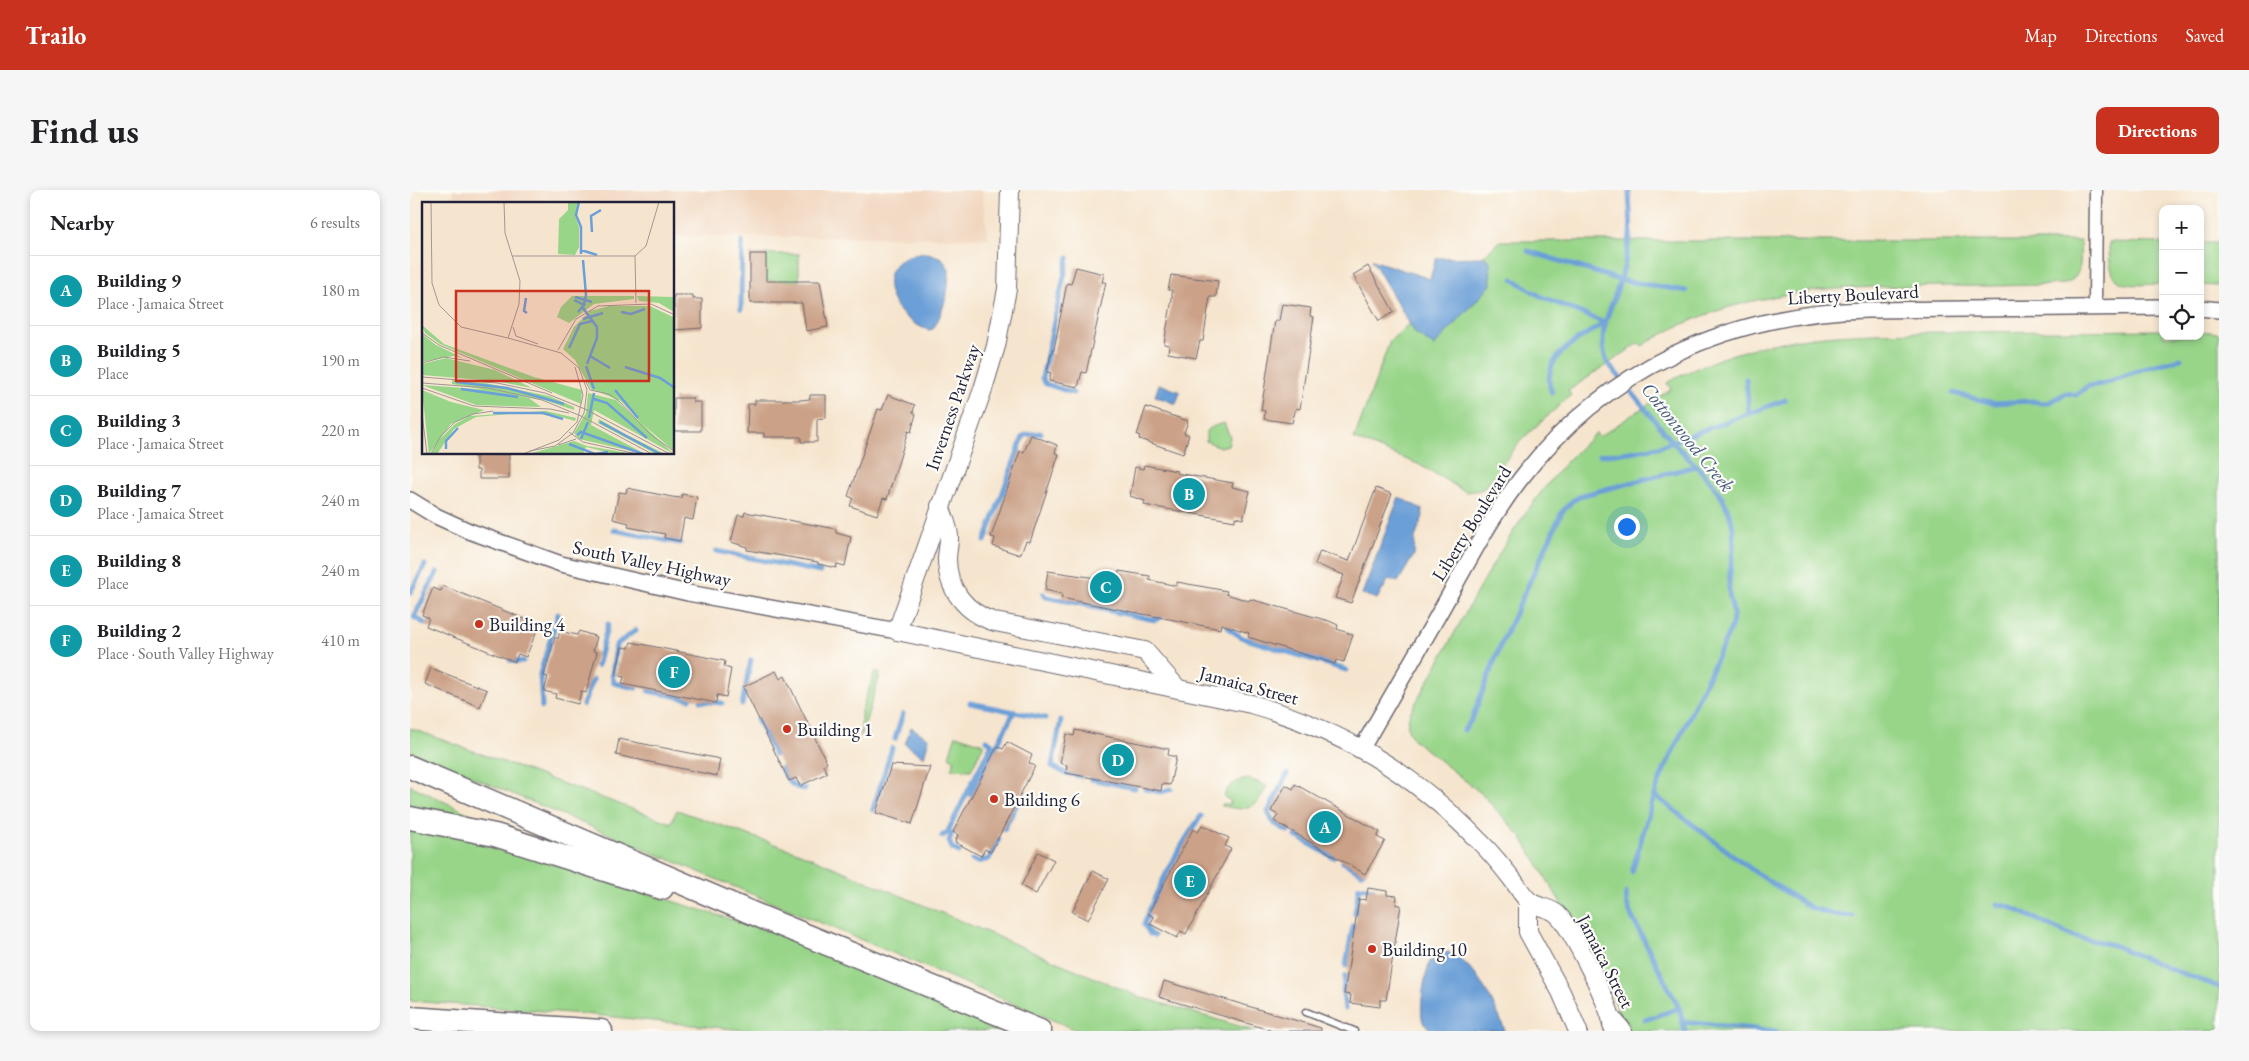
<!DOCTYPE html>
<html lang="en">
<head>
<meta charset="utf-8">
<style>
  :root { --surface:#fff; --page:#f6f6f6; --text:#202124; --muted:#757577; --line:#e0e0e0; --accent:#c8321e }
  body { margin:0; font-family:"EB Garamond",serif; background:var(--page); color:var(--text) }
  .controls { position:absolute; right:15px; top:15px; display:grid; overflow:hidden; border-radius:10px; box-shadow:0 2px 8px #0003 }
  .controls button { width:45px; height:45px; display:grid; place-items:center; padding:0; border:0; border-bottom:1px solid var(--line); background:var(--surface); color:var(--text); font:25px sans-serif }
  .you { position:absolute; left:1216px; top:336px; width:18px; height:18px; margin:-12px; border:4px solid #fff; border-radius:50%; background:#1a73e8; box-shadow:0 0 0 8px #1a73e833 }
  .badge { display:grid; place-items:center; width:32px; height:32px; border-radius:50%; background:var(--accent); color:#fff; font-size:16px; font-weight:700 }
  .pin { position:absolute; translate:-50% -50%; border:2px solid #fff; box-shadow:0 1px 5px #0006 }
  .list { margin:0; padding:0; list-style:none }
  h2 { display:flex; justify-content:space-between; align-items:center; height:65px; margin:0; padding:0 20px; font-size:21px }
  h2 small { font-size:16px; font-weight:400; color:var(--muted) }
  .list li { display:grid; grid-template-columns:32px 1fr auto; gap:15px; align-items:center; box-sizing:border-box; height:70px; padding:0 20px; border-top:1px solid var(--line) }
  .list b { display:block; font-size:19px; white-space:nowrap }
  .list p { margin:0; font-size:16px; white-space:nowrap; color:var(--muted) }
  .list em { font-size:16px; font-style:normal; color:var(--muted) }
  .icon { flex:none; width:28px; height:28px; fill:none; stroke:currentColor; stroke-width:2; stroke-linecap:round; stroke-linejoin:round }
  .map { position:relative; flex:none; width:1809px; height:841px; overflow:hidden; border-radius:10px }
  header { display:flex; align-items:center; gap:30px; box-sizing:border-box; height:70px; padding:0 25px; background:var(--accent); color:#fff }
  header strong { font-size:24px }
  nav { display:flex; gap:28px; margin-inline-start:auto; font-size:18px }
  .intro { display:flex; align-items:center; justify-content:space-between; box-sizing:border-box; height:120px; padding:0 30px }
  h1 { margin:0; font-size:35px }
  .button { padding:12px 22px; border-radius:10px; background:var(--accent); color:#fff; font-size:18px; font-weight:700 }
  main { display:flex; gap:30px; padding:0 30px }
  aside { flex:1; background:var(--surface); border-radius:10px; box-shadow:0 2px 8px #0003 }
  .map>svg:first-child { display:block }
</style>
</head>
<body>
<header>
<strong>Trailo</strong>
<nav><a>Map</a><a>Directions</a><a>Saved</a></nav>
</header>
<div class="intro"><h1>Find us</h1><a class="button">Directions</a></div>
<main>
<aside>
<h2>Nearby<small>6 results</small></h2>
<ul class="list">
<li><span class="badge" style="background:#0f9aa8">A</span><div><b>Building 9</b><p>Place · Jamaica Street</p></div><em>180 m</em></li>
<li><span class="badge" style="background:#0f9aa8">B</span><div><b>Building 5</b><p>Place</p></div><em>190 m</em></li>
<li><span class="badge" style="background:#0f9aa8">C</span><div><b>Building 3</b><p>Place · Jamaica Street</p></div><em>220 m</em></li>
<li><span class="badge" style="background:#0f9aa8">D</span><div><b>Building 7</b><p>Place · Jamaica Street</p></div><em>240 m</em></li>
<li><span class="badge" style="background:#0f9aa8">E</span><div><b>Building 8</b><p>Place</p></div><em>240 m</em></li>
<li><span class="badge" style="background:#0f9aa8">F</span><div><b>Building 2</b><p>Place · South Valley Highway</p></div><em>410 m</em></li>
</ul>
</aside>
<div class="map">
<svg width="1809" height="841" viewBox="0 0 1809 841">
  <rect width="100%" height="100%" fill="#fdfcf7"/>
  <filter id="ink" filterUnits="userSpaceOnUse"><feTurbulence type="fractalNoise" baseFrequency=".02" numOctaves="2"/><feDisplacementMap in="SourceGraphic" scale="10" xChannelSelector="R" yChannelSelector="G"/><feConvolveMatrix kernelMatrix="1 2 1 2 8 2 1 2 1" color-interpolation-filters="sRGB"/></filter>
  <filter id="wash" filterUnits="userSpaceOnUse"><feTurbulence type="fractalNoise" baseFrequency=".0096" numOctaves="4" result="noise"/><feDisplacementMap in="SourceGraphic" scale="20" xChannelSelector="R" yChannelSelector="G"/><feGaussianBlur stdDeviation="1.12" result="paint"/><feColorMatrix in="noise" values="0 0 0 0 0 0 0 0 0 0 0 0 0 0 0 0 0 1.4 0 .05"/><feComposite in="paint" operator="in"/></filter>
  <g filter="url(#wash)">
    <rect width="100%" height="100%" fill="#f6e5ce"/>
    <path fill="#f1d5bd" d="M43 0H572L578 48 264 46V14H42Z"/>
    <g fill="#98d589" stroke="#5d7c62">
      <path d="M1090 51H1670C1670 69 1674 86 1655 94 1631 96 1607 95 1583 96 1462 97 1339 89 1232 156L1229 153 1158 201 1161 205 1112 249 1076 296 1071 300 1056 302 1008 274 944 249 980 151Z"/>
      <path d="M1699 52 1753 53V94C1710 95 1699 101 1699 52Z"/>
      <path d="M1790 53H1809V96L1790 95Z"/>
      <rect x="356" y="64" width="33" height="27"/>
      <path d="M1753 140V146H1790V141L1809 143V841H1216L1201 802 1187 773 1112 648 1072 604 1004 550C996 540 996 532 1001 521 1058 425 1101 318 1186 243L1189 247 1261 199 1257 193C1354 139 1445 143 1552 142 1619 141 1686 141 1753 140Z"/>
      <path d="M814 233 820 247 818 255 810 257 796 251V241L804 236Z"/>
      <path d="M465 481 470 484 451 547V522Z"/>
      <path d="M0 538 261 633 267 620 390 663 730 807 846 841H669L0 561Z"/>
      <path d="M546 545 574 554 561 580 541 579 545 570 539 566Z"/>
      <path d="M840 589 857 596C844 621 838 621 812 616V614H820V610L814 607C817 595 827 590 840 589Z"/>
      <path d="M0 595 68 628 0 616Z"/>
      <path d="M0 636 50 645 368 744 598 841H343L174 824 0 811Z"/>
    </g>
    <g fill="#6b9fd7" stroke="#466089">
      <path d="M518 63 532 68 539 79C539 99 534 122 523 139L519 140C472 126 459 63 518 63Z"/>
      <path d="M1074 67 1079 70 1080 73 1081 95 1024 156 1005 143 962 70 1020 89 1026 68Z"/>
      <path d="M749 194 770 202 766 214 745 206Z"/>
      <path d="M989 307 1012 319 1013 326 1005 348 1004 365 988 392 979 389 967 409 952 404Z"/>
      <path d="M501 537 519 549 514 567 495 554Z"/>
      <path d="M1030 761C1060 761 1086 816 1095 841H1026C1021 839 1015 837 1013 832 1008 817 1016 778 1023 764Z"/>
    </g>
    <g fill="none" stroke-linecap="round" stroke-linejoin="round">
      <g stroke="#6b9fd7" stroke-width="5">
        <path d="M1219 0C1219 15 1222 31 1220 46 1217 61 1215 77 1210 91 1202 118 1185 143 1197 172 1219 198 1240 225 1262 251 1284 275 1315 299 1322 333 1327 354 1319 376 1319 397 1318 415 1327 416 1321 438L1254 580 1244 605 1222 682"/>
        <path d="M1118 61 1210 90 1276 101"/>
        <path d="M658 68 632 188 636 194 663 203"/>
        <path d="M1103 89 1130 106 1195 133"/>
        <path d="M331 119 332 52"/>
        <path d="M1336 189 1339 224"/>
        <path d="M1142 203C1128 166 1170 149 1195 133"/>
        <path d="M1543 203 1583 213 1622 211 1633 213H1638L1656 203 1666 205 1678 196 1692 194 1738 177 1771 169"/>
        <path d="M1190 265 1220 262 1248 257 1375 210"/>
        <path d="M204 340 270 353"/>
        <path d="M575 351 613 247 616 245 631 243"/>
        <path d="M306 361 410 382"/>
        <path d="M0 403 15 375"/>
        <path d="M633 404 636 407 678 415"/>
        <path d="M681 417 745 430 755 425"/>
        <path d="M816 430 819 439 833 448 936 480"/>
        <path d="M16 434 4 427 27 382"/>
        <path d="M226 440 206 455 202 485 204 493 226 498"/>
        <path d="M100 470 108 472 113 471"/>
        <path d="M187 476 198 434"/>
        <path d="M239 501 280 509"/>
        <path d="M291 511 312 513"/>
        <path d="M560 513 635 528"/>
        <path d="M173 515 183 490"/>
        <path d="M332 515 341 470"/>
        <path d="M132 517 130 484 148 424"/>
        <path d="M347 529 365 565"/>
        <path d="M651 530 642 576 655 583 671 586"/>
        <path d="M1054 540 1062 529 1091 454 1152 322 1162 311 1173 305 1286 276"/>
        <path d="M485 549 493 524"/>
        <path d="M371 578C377 588 381 599 395 599"/>
        <path d="M877 584 858 622 864 633 878 641"/>
        <path d="M681 589 725 598"/>
        <path d="M562 593 582 554 577 550"/>
        <path d="M735 599 751 602 761 599"/>
        <path d="M561 605 604 522"/>
        <path d="M1244 605 1345 682 1399 717 1421 724 1443 726"/>
        <path d="M463 620 482 558"/>
        <path d="M594 639 608 612"/>
        <path d="M542 643 539 651 542 658 549 662"/>
        <path d="M532 646 537 643 561 595"/>
        <path d="M886 646 923 667"/>
        <path d="M562 670 568 672 579 669 589 649"/>
        <path d="M933 672 952 683"/>
        <path d="M1216 703 1217 714 1221 725 1269 818 1275 841"/>
        <path d="M1587 714 1600 717 1662 746 1703 755 1755 777 1809 797"/>
        <path d="M945 723 949 697 963 699"/>
        <path d="M744 746 740 744 734 734C748 696 768 659 791 626"/>
        <path d="M936 776 943 735"/>
        <path d="M935 786 933 803 935 819"/>
        <path d="M1235 830 1269 818"/>
        <path d="M1273 832 1366 841"/>
      </g>
    </g>
    <g id="blocks">
      <g fill="#cba187">
        <path d="M340 64H356V91H410L418 137 396 141 392 113H340Z"/>
        <path d="M958 76 984 122 969 131 943 85Z"/>
        <path d="M666 77 694 84 692 92H696L676 183 672 182 668 197 639 191 641 183 637 182 641 163 643 164 657 93 661 94Z"/>
        <path d="M761 85 808 91 806 107H800L793 151H790L786 168 758 163 759 155 754 154 762 109V100H758Z"/>
        <path d="M264 105H283V109H292V138L264 140Z"/>
        <path d="M872 114 901 118 900 126 904 127 890 219 886 218 882 233 854 229 855 221 851 220 865 131H869Z"/>
        <path d="M400 205H416V228L407 229V252H391V247H354V243H337L338 214H345V210H391L400 209Z"/>
        <path d="M478 205 505 215 503 222 506 224 501 242 498 241 477 309 473 308 467 325 440 316 443 308 438 306 468 219 472 220Z"/>
        <path d="M264 208H283V212H291V241H264Z"/>
        <path d="M736 217 778 231 774 243 779 245 773 264 729 249 730 246 727 245Z"/>
        <path d="M621 245 647 255 645 263 649 264 620 352 616 351 610 365 583 356 585 348 581 347 610 261 614 262Z"/>
        <path d="M66 264H99V289H69V280H66Z"/>
        <path d="M734 275 767 281 766 283 823 293 822 297 840 301 833 329 825 327V331L734 315 735 311 720 306 725 277 733 279Z"/>
        <path d="M217 298 262 307 271 308 272 304 287 307 283 330 274 328 270 351 254 348 255 344 218 337 219 333 203 329 209 302 216 303Z"/>
        <path d="M966 298 982 304 941 413 925 408 934 385 905 374 910 361 939 371Z"/>
        <path d="M335 322 426 339V343L441 347 435 376 427 374 426 378 408 374V372L337 360V357L321 352 328 325 334 326Z"/>
        <path d="M638 381 707 391 709 381 740 386 739 390 767 396V392L817 401 816 404 839 411 840 409 919 431 928 435 927 439 943 445 934 472 926 470 925 474 838 447 839 443 811 434 810 439 651 408 652 404 635 400Z"/>
        <path d="M33 396 122 432 120 437 127 440 116 467 108 464 105 472 16 436 19 428 12 425 23 398 31 401Z"/>
        <path d="M150 441 167 445 169 441 187 447 183 461 187 462 176 503 171 501 168 514 145 508 146 504 134 501 138 487 134 486 145 447 148 449Z"/>
        <path d="M221 452 315 471 314 477 321 479 316 507 307 505 306 513 212 494 214 487 206 485 212 457 219 458Z"/>
        <path d="M21 478 77 500 70 517 15 494Z"/>
        <path d="M366 481 370 489 375 486 417 573 413 575 417 583 390 596 386 588 379 591 333 497Z"/>
        <path d="M665 540 759 559 758 565 766 567 760 595 752 594 751 601 656 583 657 575 650 573 656 544 664 546Z"/>
        <path d="M209 549 310 569 307 586 206 565Z"/>
        <path d="M597 552 622 565 619 573 625 576 581 662 575 659 571 666 545 652 548 645 543 642 587 557 593 559Z"/>
        <path d="M481 575 520 577 502 634 466 623Z"/>
        <path d="M885 594 970 642 967 647 975 651 955 684 864 631 868 625 861 621 876 595 883 599Z"/>
        <path d="M792 635 819 648 815 656 821 659 776 744 771 741 767 748 740 734 744 727 738 724 783 639 788 642Z"/>
        <path d="M628 662 644 670 626 704 611 696Z"/>
        <path d="M683 681 699 689 678 730 662 722Z"/>
        <path d="M958 698 977 701V705L987 706 986 715H991L976 810H970V817L940 813 941 805 934 804 949 709 956 710Z"/>
        <path d="M754 791 911 838V841H863L749 807Z"/>
      </g>
    </g>
  </g>
  <g filter="url(#ink)">
    <use href="#blocks" fill-opacity="0" stroke="#6c666e" stroke-width="1"/>
    <g fill="none" stroke-linecap="round" stroke-linejoin="round">
      <g stroke="#6c666e" stroke-width="9">
        <path id="service" d="M896 822 944 841"/>
      </g>
      <g stroke="#6c666e" stroke-width="15">
        <path id="minor" d="M1685 117 1686 0"/>
      </g>
      <g stroke="#6c666e" stroke-width="18">
        <g id="tertiary">
          <path d="M1790 118 1809 120"/>
          <path d="M0 310 26 326 59 341 151 374 278 403 487 441"/>
          <path d="M952 558C981 507 1011 456 1040 404 1062 365 1082 326 1109 291 1194 179 1318 123 1457 120L1753 117"/>
        </g>
      </g>
      <g stroke="#6c666e" stroke-width="20">
        <g id="secondary">
          <path d="M600 0 597 99 586 156 573 199 487 441 841 514C931 540 1002 582 1067 649 1080 661 1091 675 1102 689 1107 695 1112 705 1118 710 1126 718 1141 717 1148 725 1162 738 1204 823 1204 841"/>
          <path d="M530 316C533 325 540 339 539 349 539 356 537 362 537 369 537 399 556 423 585 432L735 461 768 499"/>
          <path d="M1118 711V742L1151 802 1168 841"/>
        </g>
      </g>
      <g stroke="#6c666e" stroke-width="25">
        <g id="motorway">
          <path d="M0 577 349 726 630 841"/>
          <path d="M0 628 85 645 252 698"/>
          <path d="M0 828 191 841"/>
          <path d="M1204 834 1210 841"/>
        </g>
      </g>
      <use href="#service" stroke="#fff" stroke-width="6"/>
      <use href="#minor" stroke="#fff" stroke-width="12"/>
      <use href="#tertiary" stroke="#fff" stroke-width="15"/>
      <use href="#secondary" stroke="#fff" stroke-width="18"/>
      <use href="#motorway" stroke="#fff" stroke-width="22"/>
    </g>
  </g>
  <g fill="#c8321e" stroke="#fdfcf7" stroke-width="2">
    <circle cx="69" cy="434" r="5"/>
    <circle cx="377" cy="539" r="5"/>
    <circle cx="584" cy="609" r="5"/>
    <circle cx="962" cy="759" r="5"/>
  </g>
  <g text-anchor="middle" stroke-width="4.5" stroke-linejoin="round" paint-order="stroke">
    <g font-size="19" fill="#22223b" stroke="#fdfcf7">
      <text transform="translate(1443 104) rotate(-3)" y="7">Liberty Boulevard</text>
      <text transform="translate(542 217) rotate(-71)" y="7">Inverness Parkway</text>
      <text transform="translate(1061 333) rotate(-58)" y="7">Liberty Boulevard</text>
      <text transform="translate(242 373) rotate(12)" y="7">South Valley Highway</text>
      <text transform="translate(839 495) rotate(15)" y="7">Jamaica Street</text>
      <text transform="translate(1196 771) rotate(63)" y="7">Jamaica Street</text>
    </g>
    <g font-size="19" fill="#22223b" stroke="#fdfcf7" text-anchor="start">
      <text x="79" y="441">Building 4</text>
      <text x="387" y="546">Building 1</text>
      <text x="594" y="616">Building 6</text>
      <text x="972" y="766">Building 10</text>
    </g>
    <g font-size="20" font-style="italic" fill="#435a81" stroke="#fdfcf7">
      <text transform="translate(1278 247) rotate(51)" y="7">Cottonwood Creek</text>
    </g>
  </g>
  <g transform="translate(12 12)">
    <rect width="252" height="252" fill="#f6e5ce"/>
    <path d="M146 0H156L153 13 157 25V45L153 53 136 52 137 17 146 8ZM150 94H212V97L172 102 147 121 135 115 139 105ZM215 94 252 95V110L237 101 217 99ZM228 104 253 116 252 249 219 221 199 199 169 187 153 158 141 147 152 125 168 109 187 104ZM0 123 22 142 112 175 160 188 159 202 18 142 3 131ZM0 132 14 143 41 156 31 154 0 160ZM24 156 73 168 110 186 73 179 0 173V162ZM30 178 63 181 127 194 152 205V208L122 198 30 182ZM0 183 69 188 107 196 119 205 54 203ZM0 188 29 200 62 208 29 222 7 252ZM166 191 194 198 252 252 172 208 169 223 223 252 157 237 152 231 164 211ZM124 209 154 216 153 219 132 213 101 211 54 215 32 227 15 252H10L16 239 33 222 48 214ZM177 217 205 233 243 252H234L176 221ZM152 239 165 244 212 252H193L164 245 161 252H107Z" fill="#98d589"/>
    <path fill="none" stroke="#6b9fd7" stroke-width="2.5" d="M157 0 154 13 159 25V52M170 30 169 14 179 8M159 48 175 53M161 58 164 93 161 106 175 125V136L165 162M153 95 170 100M104 96 102 109 105 111M152 98 162 103 156 110M199 110 209 112 223 107M161 117 181 111M147 146 158 122 170 119M168 154 188 166M164 164 172 187M203 165 238 176 253 186M34 180 85 186 142 202M39 187 96 195M193 188 216 216M172 197 185 201 225 236M71 211H121L141 217M167 216 172 191M178 220 238 252M155 233 159 230 221 252M159 237 166 220M147 242 173 252 186 250M24 247V239L36 226"/>
    <path fill="none" stroke="#a19793" stroke-width="1" d="M9 0 10 81 17 103 39 125 86 136M82 0 83 31 98 79 97 102 86 136 139 151 157 166 165 188 162 211 151 231 133 244 108 249M90 54H213L224 44 237 0M213 54 214 101M91 125 94 134 116 142M0 131 17 143 130 191M136 148 154 117 176 104 229 102 253 113M0 161 22 155 48 159M0 175 75 181 123 191 163 207 248 252M163 178 168 188 187 192 198 200 228 232 253 250M0 181 66 186 120 198 159 214 230 252M0 186 52 204 128 207 147 211M0 212 5 252M147 230 161 240 215 252M136 243 154 237M9 252 18 235 33 220 51 212 71 209M101 252 137 238 155 220 161 193 153 165"/>
    <path fill="#c8321e" fill-opacity="0.15" stroke="#c8321e" stroke-width="2.5" d="M34 89H227V179H34Z"/>
    <rect width="252" height="252" fill="none" stroke="#22223b" stroke-width="2.5"/>
  </g>
</svg>
<div class="controls">
<button>+</button>
<button>−</button>
<button><svg class="icon" aria-label="locate" viewBox="0 0 24 24"><circle cx="12" cy="12" r="6"/><path d="M12 2v4M12 18v4M2 12h4M18 12h4"/></svg></button>
</div>
<div class="you"></div>
<div class="pin badge" style="left:915px;top:637px;background:#0f9aa8">A</div>
<div class="pin badge" style="left:779px;top:304px;background:#0f9aa8">B</div>
<div class="pin badge" style="left:696px;top:397px;background:#0f9aa8">C</div>
<div class="pin badge" style="left:708px;top:570px;background:#0f9aa8">D</div>
<div class="pin badge" style="left:780px;top:691px;background:#0f9aa8">E</div>
<div class="pin badge" style="left:264px;top:482px;background:#0f9aa8">F</div>
</div>
</main>
</body>
</html>
